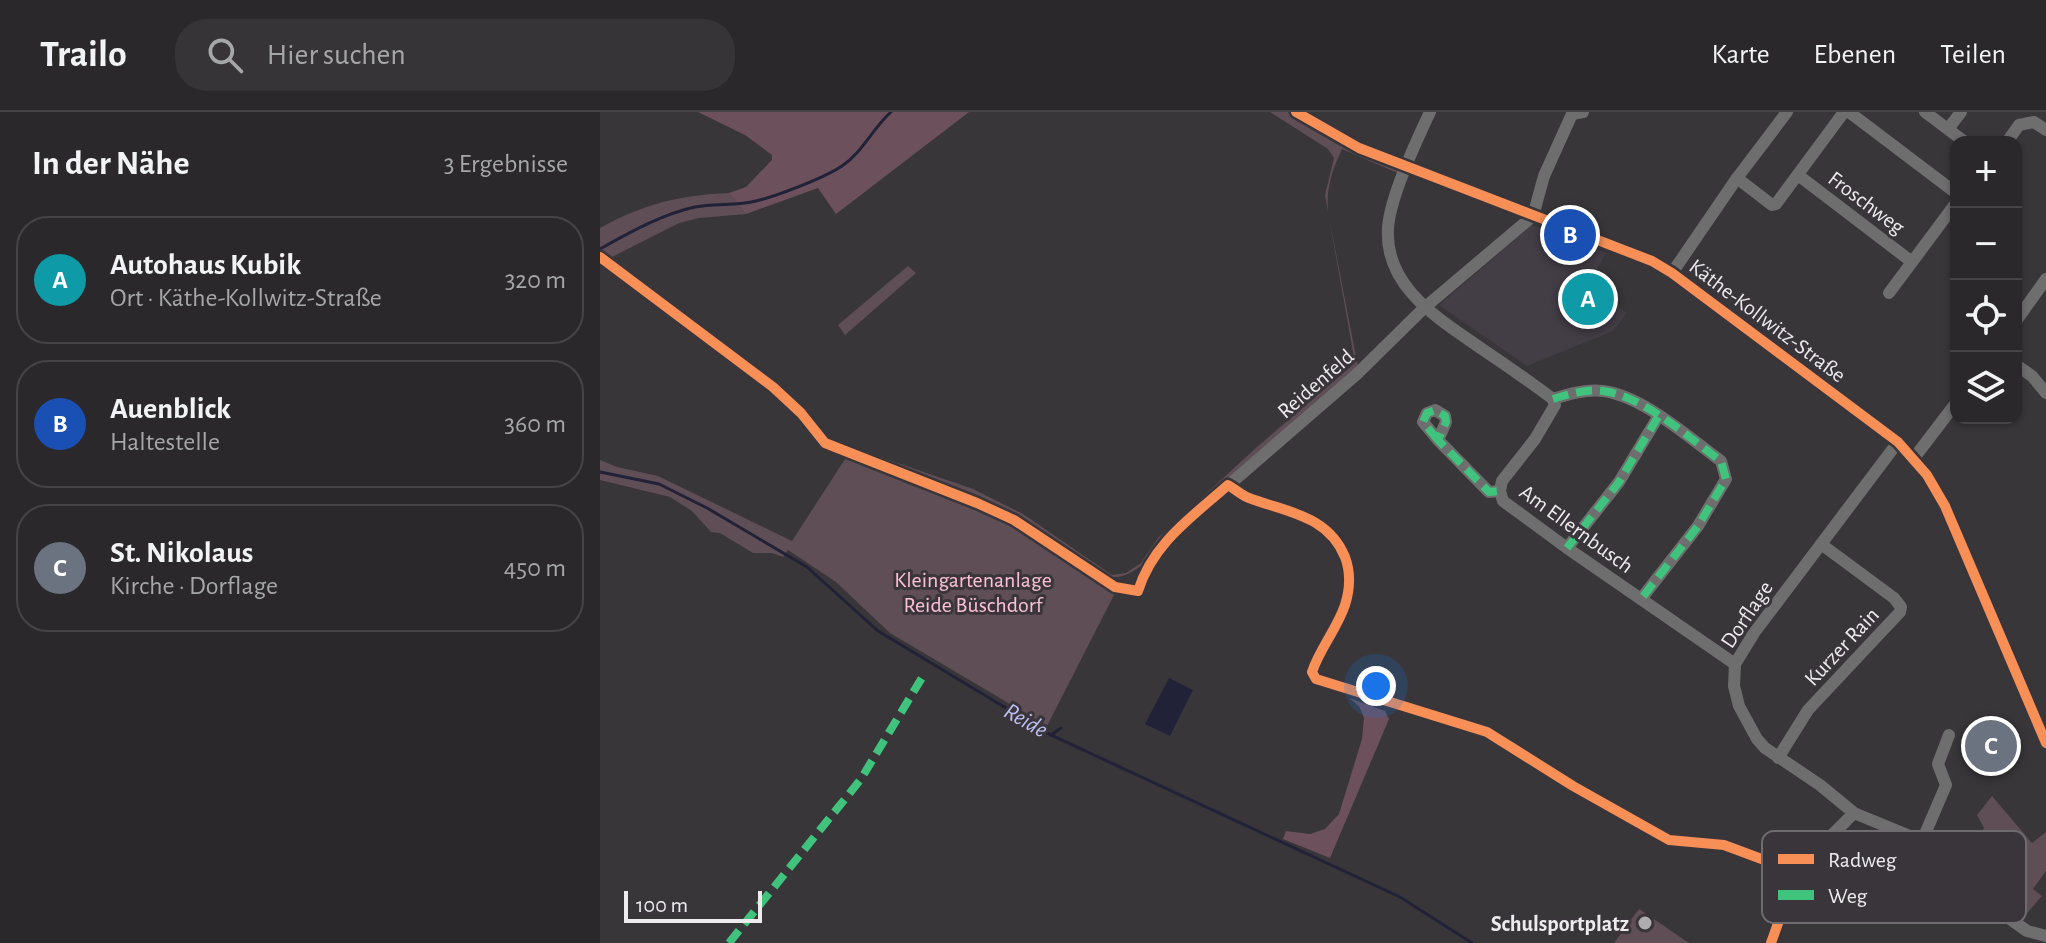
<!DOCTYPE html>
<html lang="de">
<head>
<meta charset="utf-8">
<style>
  :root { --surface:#2a282b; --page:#363437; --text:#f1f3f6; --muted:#a5a6a9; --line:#464447; --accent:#aeacaf }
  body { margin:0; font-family:"Alegreya Sans",sans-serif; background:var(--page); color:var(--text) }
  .controls { position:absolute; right:24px; top:24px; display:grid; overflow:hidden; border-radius:16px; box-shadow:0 2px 6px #0004 }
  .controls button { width:72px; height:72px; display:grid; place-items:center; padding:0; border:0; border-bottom:2px solid var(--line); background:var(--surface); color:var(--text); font:40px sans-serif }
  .scale { position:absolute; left:24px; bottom:20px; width:138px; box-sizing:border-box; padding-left:8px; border:4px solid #edebee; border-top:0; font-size:22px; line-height:28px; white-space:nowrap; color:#edebee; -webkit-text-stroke:6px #39353a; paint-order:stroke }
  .you { position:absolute; left:776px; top:574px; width:28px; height:28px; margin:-20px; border:6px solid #fff; border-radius:50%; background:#1a73e8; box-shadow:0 0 0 12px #1a73e833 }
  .badge { display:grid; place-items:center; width:52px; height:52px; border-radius:50%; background:var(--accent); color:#fff; font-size:26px; font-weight:700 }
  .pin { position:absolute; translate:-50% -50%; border:4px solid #fff; box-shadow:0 2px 8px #0006 }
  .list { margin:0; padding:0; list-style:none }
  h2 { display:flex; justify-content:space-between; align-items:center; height:104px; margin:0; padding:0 32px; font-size:34px }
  h2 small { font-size:26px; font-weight:400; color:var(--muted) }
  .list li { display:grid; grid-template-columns:52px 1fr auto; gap:24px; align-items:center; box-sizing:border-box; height:128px; margin:0 16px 16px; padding:0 16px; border:2px solid var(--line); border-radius:32px }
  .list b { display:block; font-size:30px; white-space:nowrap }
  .list p { margin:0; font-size:26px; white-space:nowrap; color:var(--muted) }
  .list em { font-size:26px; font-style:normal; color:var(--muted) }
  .icon { flex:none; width:44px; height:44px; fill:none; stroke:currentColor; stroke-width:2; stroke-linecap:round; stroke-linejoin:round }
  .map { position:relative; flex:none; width:1446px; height:831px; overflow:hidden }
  header { display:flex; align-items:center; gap:48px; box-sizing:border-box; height:112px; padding:0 40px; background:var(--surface); border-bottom:2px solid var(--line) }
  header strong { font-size:38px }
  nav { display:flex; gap:44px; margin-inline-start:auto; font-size:28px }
  .search { width:560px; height:72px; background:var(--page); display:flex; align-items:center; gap:20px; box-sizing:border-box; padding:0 28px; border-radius:32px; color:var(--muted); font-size:30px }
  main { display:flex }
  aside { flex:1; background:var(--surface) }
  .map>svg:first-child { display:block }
</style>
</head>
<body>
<header>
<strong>Trailo</strong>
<div class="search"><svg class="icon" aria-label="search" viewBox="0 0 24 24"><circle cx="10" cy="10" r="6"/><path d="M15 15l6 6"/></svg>Hier suchen</div>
<nav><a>Karte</a><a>Ebenen</a><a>Teilen</a></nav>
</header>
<main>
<aside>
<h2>In der Nähe<small>3 Ergebnisse</small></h2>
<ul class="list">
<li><span class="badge" style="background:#0f9aa8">A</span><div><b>Autohaus Kubik</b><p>Ort · Käthe-Kollwitz-Straße</p></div><em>320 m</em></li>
<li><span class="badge" style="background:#1a4fb4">B</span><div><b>Auenblick</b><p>Haltestelle</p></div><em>360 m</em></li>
<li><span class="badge" style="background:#6b7280">C</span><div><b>St. Nikolaus</b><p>Kirche · Dorflage</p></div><em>450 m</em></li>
</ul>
</aside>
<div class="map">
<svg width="1446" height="831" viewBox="0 0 1446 831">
  <rect width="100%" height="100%" fill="#383639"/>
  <path fill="#433d45" d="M932 113 1006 141 988 173 1027 201 1013 219 927 254 839 193Z"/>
  <g fill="#5f4e55">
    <path d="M670 0H688L718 19 793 54 800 62 742 37C732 59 726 76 728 100L758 255 544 452C530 461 521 469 504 463L422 407 377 385 267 346 229 330 200 296 158 259 193 287 222 320 234 329 373 377 423 402 512 463 526 461 541 451 558 426 657 335 755 251 725 83 734 46 728 37Z"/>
    <path d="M129 81 146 102 99 106 79 111 10 146 0 137V116C43 92 80 83 129 81Z"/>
    <path d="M308 154 316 161 245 223 238 213Z"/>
    <path d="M247 344 411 413 515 481 447 614 290 521 236 470 188 438 183 445 172 441H153L120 421 111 420 92 399 70 385 0 368V348L17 355 58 364 192 429Z"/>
    <path d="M1392 684 1432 731 1446 720V759L1433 777 1442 784 1423 806 1357 759 1384 716 1377 703Z"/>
    <path d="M1039 797 1089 831H1014Z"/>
  </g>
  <g fill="#6c515c">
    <path d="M98 0H369L236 102 218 76 146 102 129 81 146 75 172 48V43L145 23Z"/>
    <path d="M749 586 785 599 789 607 730 746 683 727 686 719 710 722 725 717 739 702 762 627 764 606 759 594Z"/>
  </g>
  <path fill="#212238" d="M569 566 593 578 570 624 545 612Z"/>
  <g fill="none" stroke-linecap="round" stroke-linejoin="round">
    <g stroke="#212238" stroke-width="3">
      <path d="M0 137C29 121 62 102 95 95 115 91 137 94 156 89 177 84 224 66 242 54 262 41 273 16 291 0"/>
      <path d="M0 360 59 372 107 396 207 455 278 519 451 623 800 785 872 831"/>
      <path d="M451 623 461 616"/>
    </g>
    <g stroke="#6f6e6f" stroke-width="12">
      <path d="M696 0 759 36 1052 149 1072 161 1298 330 1327 363 1345 394 1446 631"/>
      <path d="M830 0C816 30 790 85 788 116 784 176 841 208 882 237 906 253 930 270 953 287L955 293 935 327 902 369 900 379 903 389 967 436 1135 552"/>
      <path d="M1249 0 1356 81"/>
      <path d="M1325 0 1365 30"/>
      <path d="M1348 17 1361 0"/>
      <path d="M1407 30 1419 13 1434 10 1446 18"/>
      <path d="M1198 63 1312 150"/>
      <path d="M1137 66 1172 93 1176 92 1244 0"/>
      <path d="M933 104 944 64 972 2 983 0"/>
      <path d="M1072 161 1137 66 1187 0"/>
      <path d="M1289 181 1356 91"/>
      <path d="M1416 209 1446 167"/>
      <path d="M1416 253 1432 264 1446 281"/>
      <path d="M953 287C969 282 986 277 1003 279 1043 284 1088 325 1121 349L1126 367 1098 414 1041 487"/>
      <path d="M838 328 823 310 827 301 835 298 845 304 846 310 838 328 889 380 900 379"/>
      <path d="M1298 330 1154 521 1135 552 1134 574 1139 594 1157 627 1165 636 1220 673 1254 701 1322 729 1335 751 1346 761 1427 819 1446 824"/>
      <path d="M1314 346 1356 291"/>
      <path d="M967 436 1019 370 1058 305"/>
      <path d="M538 479 551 447 571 423 757 262 824 196 933 104"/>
      <path d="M1178 646 1208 598 1300 500 1301 495 1294 486 1221 432"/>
      <path d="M1001 690 1069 728 1124 733 1192 756 1204 751 1254 701"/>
      <path d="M1322 729 1346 673 1338 652 1349 623"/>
    </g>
    <g stroke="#40c37c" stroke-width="8" stroke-dasharray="16 8" stroke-linecap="butt">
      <path d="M953 287C969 282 986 277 1003 279 1043 284 1088 325 1121 349L1126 367 1098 414 1041 487"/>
      <path d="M838 328 823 310 827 301 835 298 845 304 846 310 838 328 889 380 900 379"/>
      <path d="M967 436 1019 370 1058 305"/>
      <path d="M129 831 261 667 323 564"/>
    </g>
    <g stroke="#39353a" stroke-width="15">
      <g id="cycleway">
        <path d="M696 0 759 36 1052 149 1072 161 1298 330 1327 363 1345 394 1446 631"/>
        <path d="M0 145 173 275 201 301 225 331 377 391 414 408 515 475 538 479C553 431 592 405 628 373 635 377 641 383 649 386 686 400 728 403 745 445 751 461 750 477 745 493 737 517 720 536 712 560L716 567 887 620 973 674 1069 728 1124 733 1183 755H1198L1171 831"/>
      </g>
    </g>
    <use href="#cycleway" stroke="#f78f57" stroke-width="10"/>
  </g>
  <circle fill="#aeacaf" stroke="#39353a" stroke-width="3" cx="1045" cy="811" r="8"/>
  <g text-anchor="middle" stroke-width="6" stroke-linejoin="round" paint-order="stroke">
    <g font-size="22" fill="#edebee" stroke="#39353a">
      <text transform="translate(1267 90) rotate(37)" y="8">Froschweg</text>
      <text transform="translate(1168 208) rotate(37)" y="8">Käthe-Kollwitz-Straße</text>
      <text transform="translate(715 271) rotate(-41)" y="8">Reidenfeld</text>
      <text transform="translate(977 416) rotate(36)" y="8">Am Ellernbusch</text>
      <text transform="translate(1146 502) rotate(-56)" y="8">Dorflage</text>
      <text transform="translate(1241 534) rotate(-47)" y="8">Kurzer Rain</text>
    </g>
    <g font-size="22" fill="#fcc0d6" stroke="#39353a">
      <text x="373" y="475">Kleingartenanlage<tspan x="373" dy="25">Reide Büschdorf</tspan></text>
    </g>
    <g font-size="22" font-weight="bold" fill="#edebee" stroke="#39353a" text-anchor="end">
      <text x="1029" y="819">Schulsportplatz</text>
    </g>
    <g font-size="24" font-style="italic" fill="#bcc0f5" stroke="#39353a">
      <text transform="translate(426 608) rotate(30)" y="8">Reide</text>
    </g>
  </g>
  <rect x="1162" y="719" width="264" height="92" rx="12" fill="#39353a" stroke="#6f6c70" stroke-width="2"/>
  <rect x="1178" y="742" width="36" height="10" fill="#f78f57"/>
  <rect x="1178" y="778" width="36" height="10" fill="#40c37c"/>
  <g font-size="22" fill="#edebee">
    <text x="1228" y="755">Radweg</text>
    <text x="1228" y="791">Weg</text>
  </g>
</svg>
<div class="controls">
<button>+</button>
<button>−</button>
<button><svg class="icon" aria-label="locate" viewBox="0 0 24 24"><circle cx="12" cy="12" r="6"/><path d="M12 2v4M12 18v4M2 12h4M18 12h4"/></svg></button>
<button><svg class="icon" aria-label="layers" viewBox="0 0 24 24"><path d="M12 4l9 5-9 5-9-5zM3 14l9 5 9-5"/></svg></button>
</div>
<div class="scale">100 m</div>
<div class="you"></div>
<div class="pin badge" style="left:988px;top:187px;background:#0f9aa8">A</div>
<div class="pin badge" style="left:970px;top:123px;background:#1a4fb4">B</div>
<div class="pin badge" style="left:1391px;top:634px;background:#6b7280">C</div>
</div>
</main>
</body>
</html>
